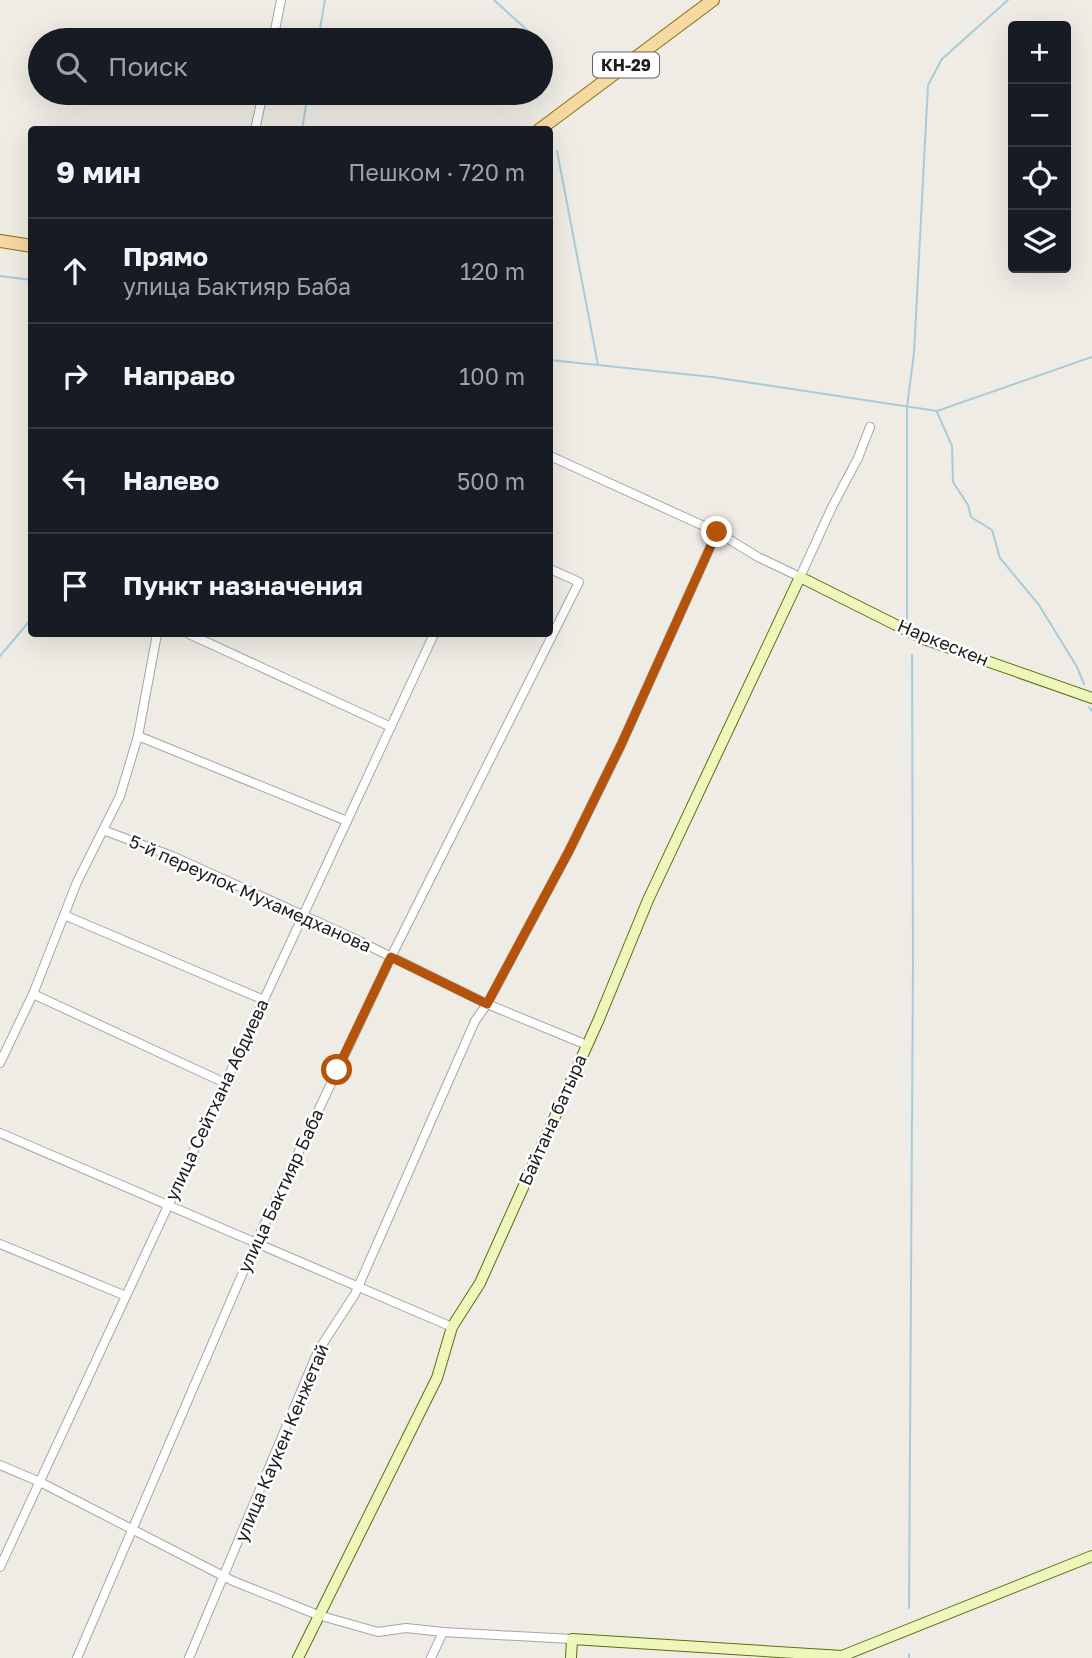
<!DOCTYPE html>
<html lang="ru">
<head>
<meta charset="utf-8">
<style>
  :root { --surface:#171b24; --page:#20242c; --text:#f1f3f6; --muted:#9ea1a6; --line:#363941 }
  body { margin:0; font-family:"Golos Text",sans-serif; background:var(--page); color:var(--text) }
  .controls { position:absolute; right:21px; top:21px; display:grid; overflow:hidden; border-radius:7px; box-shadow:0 7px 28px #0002 }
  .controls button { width:63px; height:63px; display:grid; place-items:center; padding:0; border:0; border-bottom:2px solid var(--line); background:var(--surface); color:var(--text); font:35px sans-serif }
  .stop { position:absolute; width:21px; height:21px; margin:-16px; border:5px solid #b45309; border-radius:50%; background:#fff }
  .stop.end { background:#b45309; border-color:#fff; box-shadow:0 2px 7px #0008 }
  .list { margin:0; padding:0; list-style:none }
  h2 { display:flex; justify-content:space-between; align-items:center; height:91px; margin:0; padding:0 28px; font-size:30px }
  h2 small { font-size:23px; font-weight:400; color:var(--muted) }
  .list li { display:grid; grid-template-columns:46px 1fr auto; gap:21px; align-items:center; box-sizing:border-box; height:105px; padding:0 28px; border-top:2px solid var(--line) }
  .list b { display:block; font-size:26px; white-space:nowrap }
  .list p { margin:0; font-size:23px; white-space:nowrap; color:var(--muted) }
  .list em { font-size:23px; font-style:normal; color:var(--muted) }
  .icon { flex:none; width:38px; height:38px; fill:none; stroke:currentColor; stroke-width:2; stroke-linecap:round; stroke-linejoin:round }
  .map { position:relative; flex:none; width:1092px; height:1658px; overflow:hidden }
  .search { position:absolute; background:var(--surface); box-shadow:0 7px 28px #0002; left:28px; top:28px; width:525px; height:77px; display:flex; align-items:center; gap:18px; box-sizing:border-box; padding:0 24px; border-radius:38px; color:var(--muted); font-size:26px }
  .panel { position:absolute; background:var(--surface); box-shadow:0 7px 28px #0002; left:28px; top:126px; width:525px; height:511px; border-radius:7px }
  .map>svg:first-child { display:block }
</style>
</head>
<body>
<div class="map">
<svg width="1092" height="1658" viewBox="0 0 1092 1658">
  <rect width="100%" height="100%" fill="#efece5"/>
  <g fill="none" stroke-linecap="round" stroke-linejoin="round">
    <g stroke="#a8cbda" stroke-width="2">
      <path d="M494 0 538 40"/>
      <path d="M318 40 325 0"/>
      <path d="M541 43 549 84"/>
      <path d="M302 130 308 93"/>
      <path d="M557 151 598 365"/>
      <path d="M0 276 32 280"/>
      <path d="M550 360 712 377 937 411 1092 357"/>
      <path d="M937 412 952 446 953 482 968 505 971 517 992 530 1000 558 1039 605 1077 667 1084 684"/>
      <path d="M907 619V407L914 353 928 85 942 59 1008 0"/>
      <path d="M0 656 32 618"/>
      <path d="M1089 707 1092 711"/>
      <path d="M909 1608 913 961 912 655"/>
      <path d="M909 1658V1654"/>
    </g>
    <g stroke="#a5a5a5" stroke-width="10">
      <g id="street">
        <path d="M273 40 281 0"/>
        <path d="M255 130 263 93"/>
        <path d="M550 456 717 532 758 557 800 577 832 507 858 458 870 427"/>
        <path d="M189 634 391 727"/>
        <path d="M138 736 347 821"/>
        <path d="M103 830 172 856 351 937 487 1004 587 1045"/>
        <path d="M64 915 264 1000"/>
        <path d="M33 994 225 1083"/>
        <path d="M0 1063 33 994 77 882 120 796 138 736 157 634"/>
        <path d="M0 1133 452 1327"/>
        <path d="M0 1244 126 1296"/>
        <path d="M0 1465 40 1482 233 1581 318 1615 378 1632 406 1628 443 1632"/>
        <path d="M0 1567 434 634"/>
        <path d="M77 1658 256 1242 391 957 579 582 550 569"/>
        <path d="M189 1658 318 1351 355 1294 475 1021 487 1004 569 851 621 745 717 532"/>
        <path d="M431 1658 443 1632 572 1639"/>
      </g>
    </g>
    <g stroke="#5d6f0b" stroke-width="12">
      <g id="secondary">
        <path d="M298 1658 437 1378 452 1327 480 1283 599 1019 648 900 800 577 924 639 1092 698"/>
        <path d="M571 1658 572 1639 842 1656 1092 1556"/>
      </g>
    </g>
    <g stroke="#8f6d09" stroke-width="14">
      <g id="primary">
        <path d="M539 130 713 0"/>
        <path d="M0 241 32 246"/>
      </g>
    </g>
    <use href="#street" stroke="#fff" stroke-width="8"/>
    <use href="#secondary" stroke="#eef6bc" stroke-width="10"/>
    <use href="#primary" stroke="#f6d8a2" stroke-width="12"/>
  </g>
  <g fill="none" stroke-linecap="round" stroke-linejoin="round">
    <path stroke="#b45309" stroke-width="9" d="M337 1070 391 957 487 1004 569 851 621 745 717 532"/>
  </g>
  <g text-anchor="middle" stroke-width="5" stroke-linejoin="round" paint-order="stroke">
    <rect fill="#fff" stroke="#626262" stroke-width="2" x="593" y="52.5" width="66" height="25" rx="5"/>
    <g font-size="16" font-weight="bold" fill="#1e1e1e">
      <text x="626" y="71">КН-29</text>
    </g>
    <g font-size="18" fill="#1e1e1e" stroke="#fff">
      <text transform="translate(943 643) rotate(22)" y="6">Наркескен</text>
      <text transform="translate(250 894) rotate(24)" y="6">5-й переулок Мухамедханова</text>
      <text transform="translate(217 1100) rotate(-65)" y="6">улица Сейтхана Абдиева</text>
      <text transform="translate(553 1120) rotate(-66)" y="6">Байтана батыра</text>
      <text transform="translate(281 1191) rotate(-65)" y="6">улица Бактияр Баба</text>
      <text transform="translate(282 1443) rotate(-67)" y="6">улица Каукен Кенжетай</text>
    </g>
  </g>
</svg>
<div class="controls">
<button>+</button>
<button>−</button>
<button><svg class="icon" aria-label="locate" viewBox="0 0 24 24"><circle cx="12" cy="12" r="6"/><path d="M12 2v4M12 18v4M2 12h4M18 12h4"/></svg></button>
<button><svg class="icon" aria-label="layers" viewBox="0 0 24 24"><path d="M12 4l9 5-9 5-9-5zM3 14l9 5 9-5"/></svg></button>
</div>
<div class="stop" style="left:337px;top:1070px"></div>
<div class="stop end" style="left:717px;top:532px"></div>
<div class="search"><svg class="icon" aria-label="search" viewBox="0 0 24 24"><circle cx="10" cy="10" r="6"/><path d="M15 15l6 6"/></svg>Поиск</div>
<section class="panel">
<h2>9 мин<small>Пешком · 720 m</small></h2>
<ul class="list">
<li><svg class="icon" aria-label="ahead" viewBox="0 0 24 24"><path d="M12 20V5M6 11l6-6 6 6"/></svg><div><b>Прямо</b><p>улица Бактияр Баба</p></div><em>120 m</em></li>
<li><svg class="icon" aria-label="right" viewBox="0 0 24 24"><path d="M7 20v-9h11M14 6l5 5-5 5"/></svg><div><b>Направо</b></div><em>100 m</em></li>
<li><svg class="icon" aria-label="left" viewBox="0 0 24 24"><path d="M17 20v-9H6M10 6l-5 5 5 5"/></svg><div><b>Налево</b></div><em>500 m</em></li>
<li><svg class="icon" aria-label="arrive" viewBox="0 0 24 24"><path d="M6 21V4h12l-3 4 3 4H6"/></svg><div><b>Пункт назначения</b></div></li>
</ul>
</section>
</div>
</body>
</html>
